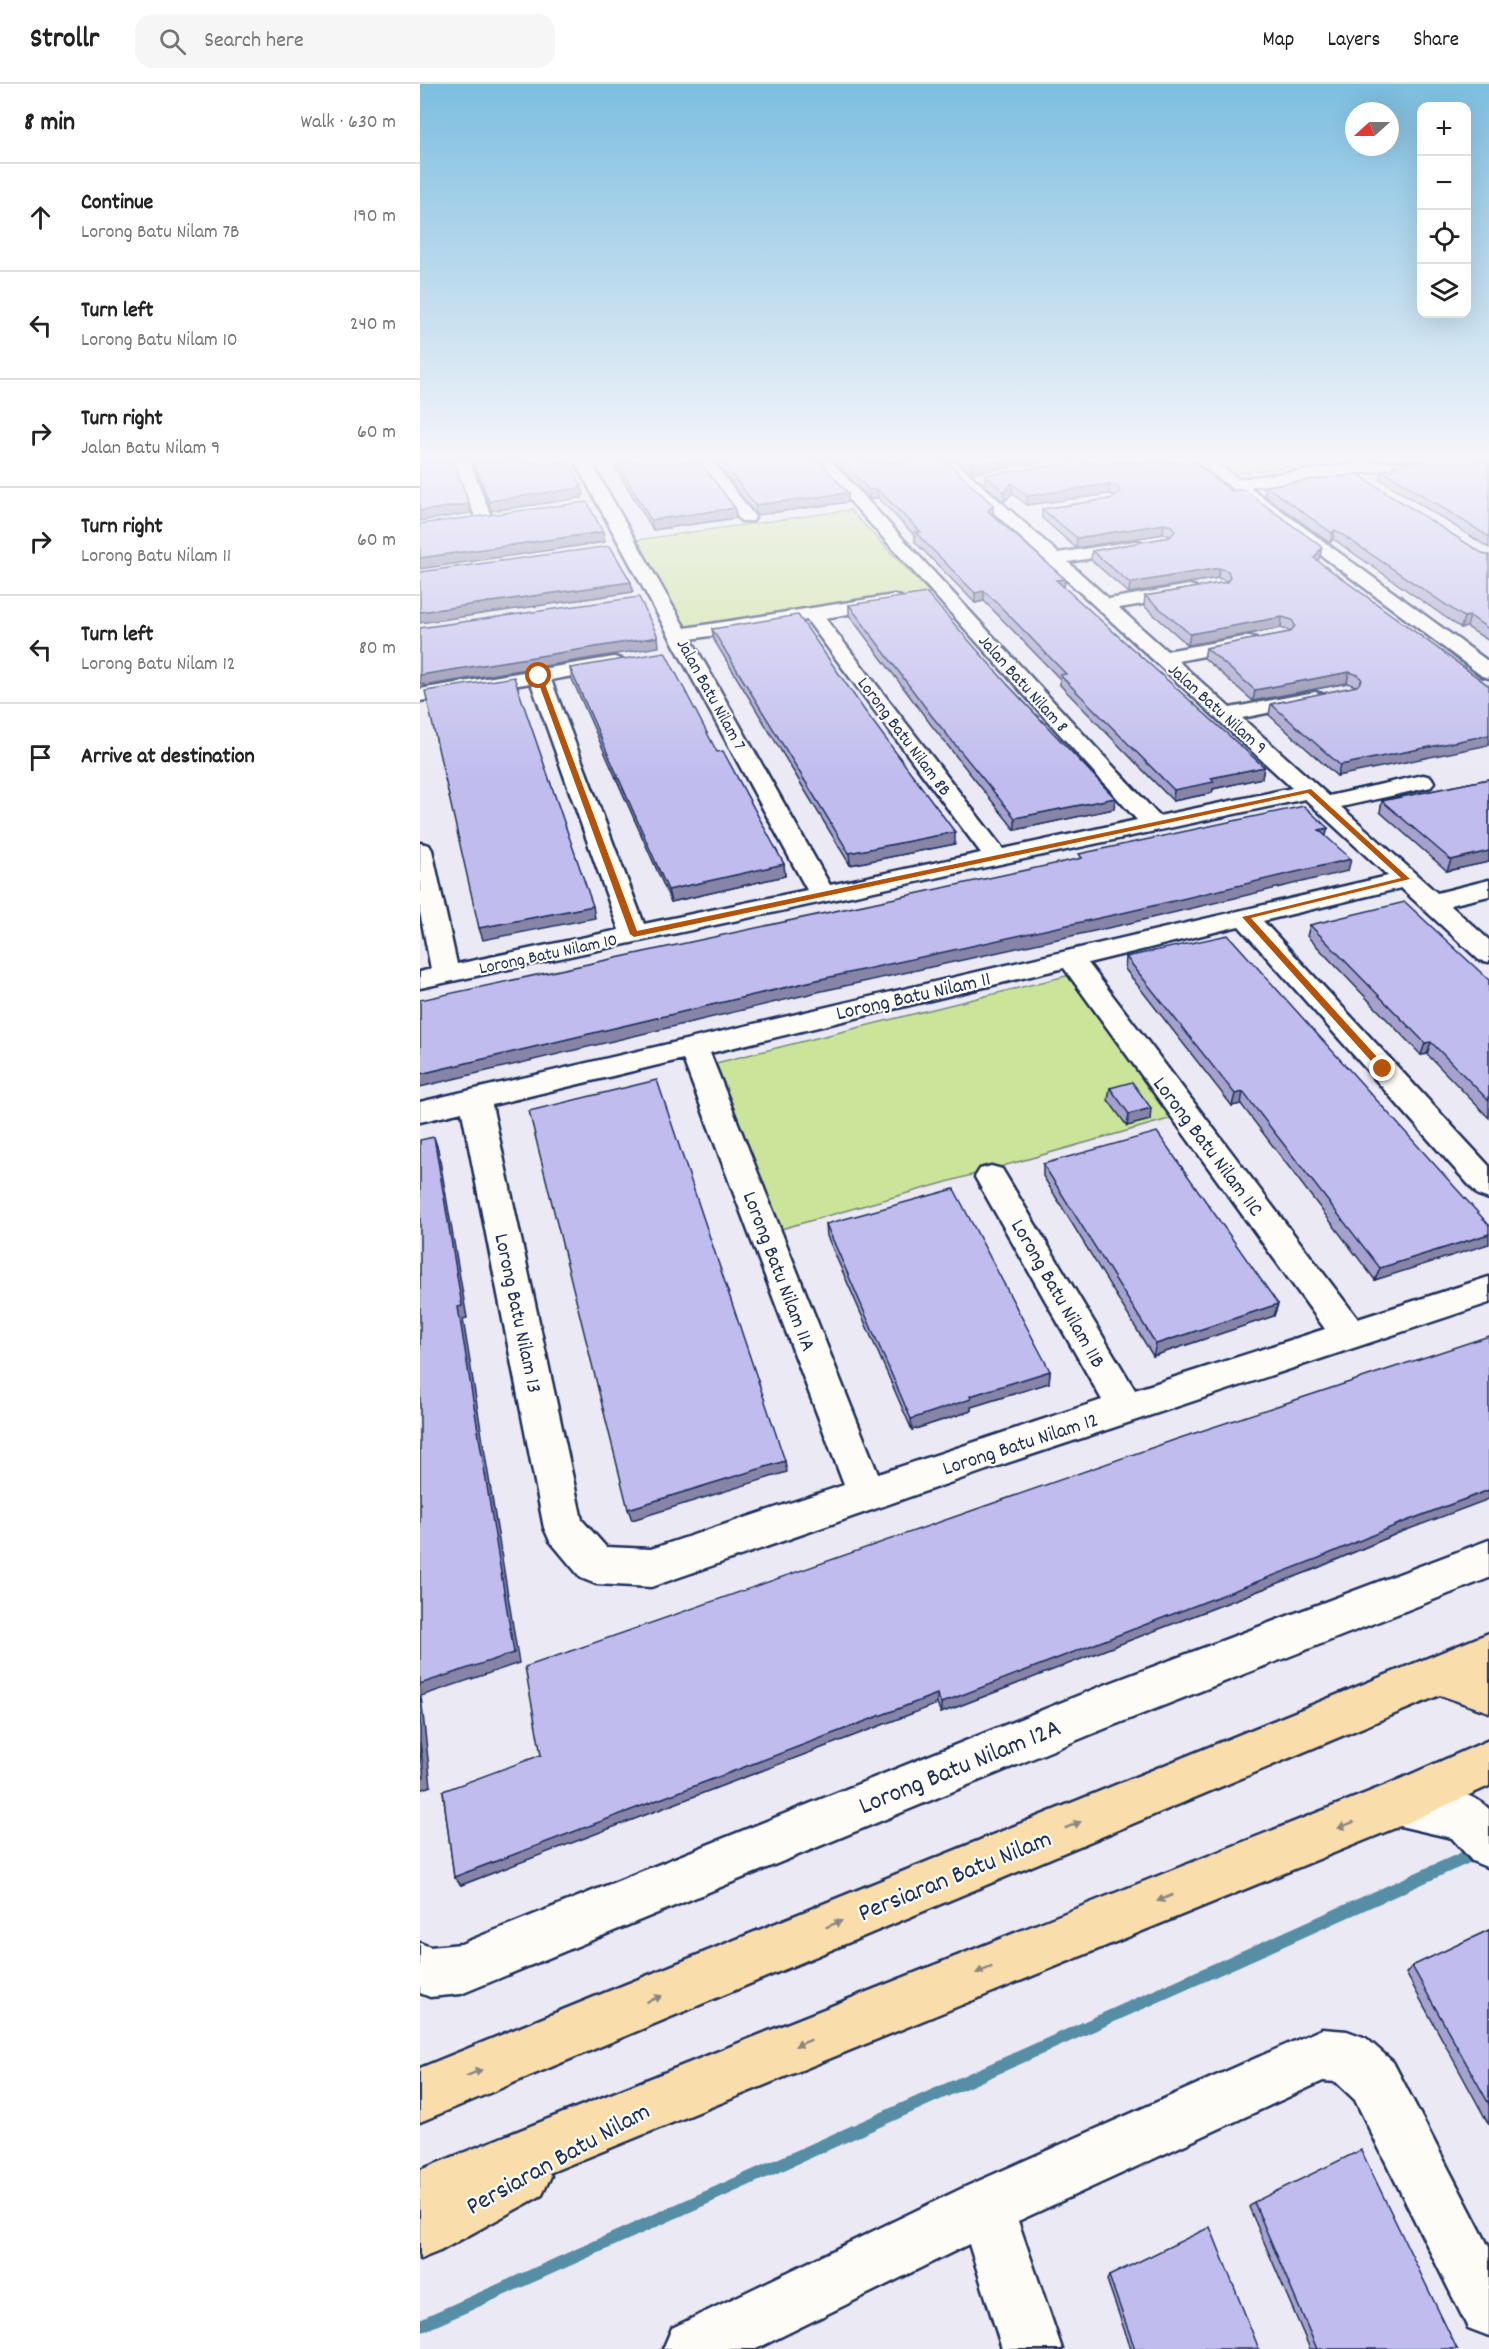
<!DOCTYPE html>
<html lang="en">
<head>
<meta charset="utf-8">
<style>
  :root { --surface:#fff; --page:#f6f6f6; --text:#222; --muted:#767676; --line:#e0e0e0 }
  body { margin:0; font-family:Dekko,sans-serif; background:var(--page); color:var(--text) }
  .controls { position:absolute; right:18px; top:18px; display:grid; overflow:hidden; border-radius:12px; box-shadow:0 6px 24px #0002 }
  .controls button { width:54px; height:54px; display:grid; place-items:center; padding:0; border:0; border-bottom:2px solid var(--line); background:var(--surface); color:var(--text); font:30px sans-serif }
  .compass { position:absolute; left:925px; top:18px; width:54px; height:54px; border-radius:50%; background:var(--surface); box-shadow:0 6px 24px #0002; rotate:249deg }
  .stop { position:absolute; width:18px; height:18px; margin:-14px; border:4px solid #b45309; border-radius:50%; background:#fff }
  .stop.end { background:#b45309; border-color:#fff; box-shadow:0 2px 6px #0008 }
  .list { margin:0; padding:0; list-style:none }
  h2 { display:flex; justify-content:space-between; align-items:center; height:78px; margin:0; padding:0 24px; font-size:26px }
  h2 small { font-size:20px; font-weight:400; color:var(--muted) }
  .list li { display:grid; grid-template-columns:39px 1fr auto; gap:18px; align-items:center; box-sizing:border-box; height:108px; padding:0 24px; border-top:2px solid var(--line) }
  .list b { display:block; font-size:22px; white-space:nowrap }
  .list p { margin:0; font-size:20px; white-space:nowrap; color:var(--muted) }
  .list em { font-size:20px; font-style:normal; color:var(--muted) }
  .icon { flex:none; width:33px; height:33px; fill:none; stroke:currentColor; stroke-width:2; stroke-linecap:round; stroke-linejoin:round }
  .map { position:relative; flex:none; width:1069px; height:2265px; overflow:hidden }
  header { display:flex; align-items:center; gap:36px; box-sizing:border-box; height:84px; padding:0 30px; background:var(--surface); border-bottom:2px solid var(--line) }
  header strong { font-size:28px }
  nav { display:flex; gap:33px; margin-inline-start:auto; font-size:21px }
  .search { width:420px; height:54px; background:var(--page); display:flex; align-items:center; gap:15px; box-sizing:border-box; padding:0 21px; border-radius:18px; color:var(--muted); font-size:22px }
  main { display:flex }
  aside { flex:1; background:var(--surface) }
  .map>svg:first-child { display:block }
</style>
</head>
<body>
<header>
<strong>Strollr</strong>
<div class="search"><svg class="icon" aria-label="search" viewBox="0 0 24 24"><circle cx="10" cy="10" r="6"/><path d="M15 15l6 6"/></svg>Search here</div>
<nav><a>Map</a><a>Layers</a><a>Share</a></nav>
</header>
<main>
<aside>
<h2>8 min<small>Walk · 630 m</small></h2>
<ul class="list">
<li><svg class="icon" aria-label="ahead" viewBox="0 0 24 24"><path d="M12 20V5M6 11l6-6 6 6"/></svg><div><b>Continue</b><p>Lorong Batu Nilam 7B</p></div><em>190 m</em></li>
<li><svg class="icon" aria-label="left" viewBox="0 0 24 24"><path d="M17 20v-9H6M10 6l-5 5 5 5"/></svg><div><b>Turn left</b><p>Lorong Batu Nilam 10</p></div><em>240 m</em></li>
<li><svg class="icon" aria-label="right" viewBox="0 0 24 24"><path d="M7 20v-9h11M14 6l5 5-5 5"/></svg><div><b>Turn right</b><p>Jalan Batu Nilam 9</p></div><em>60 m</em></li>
<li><svg class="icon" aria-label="right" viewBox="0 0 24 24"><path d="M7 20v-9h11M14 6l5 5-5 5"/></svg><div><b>Turn right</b><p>Lorong Batu Nilam 11</p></div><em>60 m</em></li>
<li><svg class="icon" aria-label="left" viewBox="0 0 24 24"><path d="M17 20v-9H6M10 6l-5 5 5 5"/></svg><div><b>Turn left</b><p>Lorong Batu Nilam 12</p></div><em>80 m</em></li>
<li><svg class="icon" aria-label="arrive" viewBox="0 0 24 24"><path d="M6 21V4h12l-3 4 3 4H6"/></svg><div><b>Arrive at destination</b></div></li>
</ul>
</aside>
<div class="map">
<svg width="1069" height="2265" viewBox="0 0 1069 2265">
  <rect width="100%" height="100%" fill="#ebe9f4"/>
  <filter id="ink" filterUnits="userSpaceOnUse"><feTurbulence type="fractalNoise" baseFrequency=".0167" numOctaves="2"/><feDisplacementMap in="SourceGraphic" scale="12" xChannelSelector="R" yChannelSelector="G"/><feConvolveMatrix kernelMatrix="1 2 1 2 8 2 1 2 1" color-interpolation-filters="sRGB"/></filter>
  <g filter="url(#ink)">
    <g fill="#cce499" stroke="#748a7c" stroke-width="1.5">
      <path d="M796 378H907L813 390Z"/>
      <path d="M430 426 510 509 265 548 216 456Z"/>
      <path d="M650 891 756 1033 361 1145 292 980Z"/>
    </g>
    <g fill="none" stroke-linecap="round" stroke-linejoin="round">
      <path stroke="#558ea5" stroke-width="13" d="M0 2242 1069 1763"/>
      <g stroke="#1b2f5e" stroke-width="5">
        <g id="minor">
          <path d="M34 378H50L72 435 70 439H58L56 435Z"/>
          <path d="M155 378H171L265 544 474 511 481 513 483 517 481 521 405 534 583 765 717 736 395 378H412L739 732 872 704 519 378H536L638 469 715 457 721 458 724 462 721 466 648 478 689 515 769 501 776 503 778 507 776 511 699 524 747 567 829 552 836 554 839 558 836 562 758 577 810 624 895 608 902 610 906 614 902 618 822 634 909 712 1003 691 1011 693 1014 698 1011 703 921 723 1017 809 1069 796V812L1030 821 1069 856V878L1059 876 981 804 843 837 1069 1082V1115L1058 1111 819 842 668 879 938 1235 1069 1193V1219L578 1382 231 1503 176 1500 161 1494 130 1457 124 1444 42 1028 0 1038V1018L968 792 885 715 0 904V888L11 885 0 828V759L9 761 12 766 37 880 199 846 111 599 0 617V605L194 573 201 575 204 579 201 583 131 596 224 840 387 806ZM387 536 561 769 410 801 271 555ZM644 884 905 1245 715 1306 582 1085 571 1082 560 1085 555 1093 682 1316 458 1390 290 969ZM263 975 424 1401 231 1465 186 1463 162 1436 72 1021Z"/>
          <path d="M277 378H293L335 433 333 437H321Z"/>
          <path d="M777 378H795L818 395 952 378H1000L992 383 829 403 1069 578V594L1062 592Z"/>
          <path d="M1059 378H1069V384Z"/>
          <path d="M1069 1456V1494L684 1645 41 1910 10 1913 0 1909V1859L10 1863 41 1860 682 1602Z"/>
          <path d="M980 1696C1008 1702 1049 1704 1069 1725V1784L1052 1777 1032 1754 980 1742 964 1735 957 1719 964 1703Z"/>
          <path d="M902 1945 927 1947 946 1954 973 1978 1069 2163V2252L1048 2244 935 2016 916 1998 903 1997 598 2137 642 2265H582L549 2160 336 2265H243L252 2244 545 2103Z"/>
        </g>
      </g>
      <g stroke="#1b2f5e" stroke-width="5">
        <g id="major">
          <path d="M1069 1549V1628L1020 1611 0 2038V1984Z"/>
          <path d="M1069 1656V1702L980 1742 129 2089 131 2092 122 2111 20 2167 0 2175V2086L969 1700Z"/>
        </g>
      </g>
      <use href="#minor" fill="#fdfcf7" fill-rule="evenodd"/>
      <use href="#major" fill="#f9deab" fill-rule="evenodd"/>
    </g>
    <g fill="#a5a2cd" stroke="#1b2f5e" stroke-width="1.5">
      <path d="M53 378H149L164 411H161L162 414 71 427Z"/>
      <path d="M192 378H280L315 424 316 434 233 446Z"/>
      <path d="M296 378H400L428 409V418L336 431Z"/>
      <path d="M414 378H527L572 431 645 495 644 504 844 683 842 694 793 705 792 709 753 717 640 601V595L575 528 564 517 555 519 495 458V452L458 414 450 415Z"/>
      <path d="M539 378H623L551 389Z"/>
      <path d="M648 380 900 473 897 477 1069 602 917 692 849 631 851 620 936 603V602L927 599 833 617 784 574 786 564 870 548V547L861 544 768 561 724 522 725 512 807 498V497L798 494 709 509 671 476 672 467 750 453 751 452 743 450 656 464 622 434V425L690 415 695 411 689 410 607 421 592 409 584 418 565 401V391Z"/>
      <path d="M1069 380V464L960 395 962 386 972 385 973 381Z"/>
      <path d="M846 402 1065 471H1069V557L1047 543 1041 544 913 455 910 459 844 411Z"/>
      <path d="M429 521 588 601 695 714 694 725 595 746 512 642 429 531Z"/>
      <path d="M292 545 535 760 430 781 294 556Z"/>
      <path d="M150 584 297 668 364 780 365 792 251 818 152 595Z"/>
      <path d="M1069 695V778L1027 787 960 728 962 717Z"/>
      <path d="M890 841 1069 896V1034L1007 970 1001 971 887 852Z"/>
      <path d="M706 873 1069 1141 955 1196 821 1020 812 1022 705 885Z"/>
      <path d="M690 1004 730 1036 707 1042 688 1016Z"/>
      <path d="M623 1080 858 1220 854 1232 733 1272 623 1092Z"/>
      <path d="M406 1140 630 1287 629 1299 551 1323V1327L492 1346 407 1152Z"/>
      <path d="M976 1450 895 1485 521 1629 517 1620 41 1801 34 1793 23 1707Z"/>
      <path d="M1069 1846V2041L986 1889 992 1882Z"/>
      <path d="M834 2118 1037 2265H890L829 2123Z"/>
      <path d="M689 2192 839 2265H711L687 2196Z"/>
    </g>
    <g fill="#8684a7" stroke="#1b2f5e" stroke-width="1.5">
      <path d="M559 378H623L551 389V379Z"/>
      <path d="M592 399V409L584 418V408Z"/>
      <path d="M689 400V410L607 421V412Z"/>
      <path d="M162 402 164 411H161L162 414 71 427 69 417Z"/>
      <path d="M457 405 458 414 450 415 449 406Z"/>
      <path d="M428 409V418L336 431 335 421Z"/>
      <path d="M49 420 51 429 0 437V427Z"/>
      <path d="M573 421V431L567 437 568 427Z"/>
      <path d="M315 424 316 434 233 446 231 436Z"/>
      <path d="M744 440 743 450 656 464 657 454Z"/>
      <path d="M915 446 913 455 910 459 912 449Z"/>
      <path d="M183 448 185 458 0 485V474Z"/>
      <path d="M902 463 900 473 892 484 894 474Z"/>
      <path d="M799 484 798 494 709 509 710 499Z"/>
      <path d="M645 495 644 505 636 496Z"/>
      <path d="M211 498 213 508 0 539V528Z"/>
      <path d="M564 507V517L555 519V509Z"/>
      <path d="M1050 532 1047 543 1041 544 1044 533Z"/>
      <path d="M862 533 861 544 768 561 770 550Z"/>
      <path d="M238 553 239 563 4 602V600H0V589Z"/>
      <path d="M929 588 927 599 833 617 835 606Z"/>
      <path d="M1069 651V661L917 692 920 681Z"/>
      <path d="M844 683 842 694 793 705 792 709 753 717 754 706 791 694Z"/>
      <path d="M695 714 694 725 595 746V734Z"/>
      <path d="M908 744 905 755 899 746Z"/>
      <path d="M535 748V760L430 781 429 769Z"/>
      <path d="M1069 767V778L1027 787 1031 776Z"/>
      <path d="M931 775 928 787 706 840 402 907 0 1003V990L401 895Z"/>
      <path d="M364 780 365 792 251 818 248 806Z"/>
      <path d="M173 822 175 834 63 856 59 844Z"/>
      <path d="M1011 958 1007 970 1001 971 1005 959Z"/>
      <path d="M823 1008 821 1020 812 1022 815 1010Z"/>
      <path d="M731 1024 730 1036 707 1042 709 1030Z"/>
      <path d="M14 1053 18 1065 47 1234 43 1235 99 1579 1 1612 11 1702 0 1706V1600L38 1223Z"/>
      <path d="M1069 1150V1160L955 1196 960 1184Z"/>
      <path d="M858 1220 854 1232 733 1272 736 1260Z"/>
      <path d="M630 1287 629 1299 551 1323V1327L492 1346 491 1335 550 1312Z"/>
      <path d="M365 1377 367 1388 212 1436 208 1425Z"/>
      <path d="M1069 1406V1415L976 1450 895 1485 521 1629V1619L981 1439Z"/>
      <path d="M517 1610V1620L41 1801 34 1793Z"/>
    </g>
    <g fill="#c0bcee" stroke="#1b2f5e" stroke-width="1.5">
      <path d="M0 378H34L49 420 0 427Z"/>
      <path d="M54 378H149L162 402H159L160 404 69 417Z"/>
      <path d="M196 378H280L315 424 231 436Z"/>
      <path d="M302 378H400L428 409 335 421Z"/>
      <path d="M423 378H527L573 421 568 427 645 495 636 496 844 683 791 694 794 698 754 706 640 591 646 590 576 518 564 507 555 509 495 448H501L457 405 449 406Z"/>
      <path d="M651 378H773L811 407 823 405 902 463 894 474 1069 602V651L920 681 851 620 937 602 942 596 938 591 929 588 835 606 786 564 870 548 875 542 872 536 862 533 770 550 725 512 807 498 810 493 808 487 799 484 710 499 672 467 750 453 755 447 752 442 744 440 657 454 622 425 690 415 700 408 698 403 689 400 607 412 592 399 584 408 565 391 648 380Z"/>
      <path d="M995 378H1065L1069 380V453L962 386 978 384 973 381Z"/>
      <path d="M937 390 1065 471H1069V545L1050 532 1044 533 915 446 912 449 846 402Z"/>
      <path d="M167 418 183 448 0 474V440Z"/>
      <path d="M190 462 211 498 0 528V488Z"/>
      <path d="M507 509 588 601 695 714 595 734 511 631 429 521Z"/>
      <path d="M219 513 238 553 1 591 0 589V544Z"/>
      <path d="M378 531 445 627 535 748 429 769 292 545Z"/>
      <path d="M245 568 297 668 303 667 364 780 248 806 150 584Z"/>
      <path d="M94 593 173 822 59 844 5 607Z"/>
      <path d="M1069 695V767L1031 776 962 717Z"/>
      <path d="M884 722 908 744 899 746 931 775 707 828 401 895 0 990V916L662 774 659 770Z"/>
      <path d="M985 818 1069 896V1017L1011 958 1005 959 890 841Z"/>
      <path d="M808 851 1069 1141V1150L960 1184 823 1008 815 1010 706 873Z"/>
      <path d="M237 996 365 1377 208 1425 109 1027Z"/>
      <path d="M712 998 731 1024 709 1030 690 1004Z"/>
      <path d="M737 1048 858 1220 736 1260 623 1080Z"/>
      <path d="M14 1053 42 1222 38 1223 94 1569 0 1600V1056Z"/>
      <path d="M534 1105 630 1287 550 1312 551 1315 491 1335 406 1140Z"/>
      <path d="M1069 1252V1406L981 1439 899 1474 521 1619 517 1610 34 1793 23 1707 121 1671 105 1583 757 1355Z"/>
      <path d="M0 1658 4 1693 0 1695Z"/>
      <path d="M1069 1846V2020L992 1882Z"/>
      <path d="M941 2066 1037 2265H897L834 2118Z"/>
      <path d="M790 2143 839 2265H715L689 2192Z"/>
    </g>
    <defs><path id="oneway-solid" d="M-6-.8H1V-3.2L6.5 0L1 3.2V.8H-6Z" transform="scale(1.5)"/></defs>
    <g fill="#8a8684">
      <use href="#oneway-solid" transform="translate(653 1741) rotate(-22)"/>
      <use href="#oneway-solid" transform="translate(926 1741) rotate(158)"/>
      <use href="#oneway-solid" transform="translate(745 1814) rotate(158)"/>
      <use href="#oneway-solid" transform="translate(414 1840) rotate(-22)"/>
      <use href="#oneway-solid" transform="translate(564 1886) rotate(158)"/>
      <use href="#oneway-solid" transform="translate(234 1915) rotate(-22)"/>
      <use href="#oneway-solid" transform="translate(383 1959) rotate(158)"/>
      <use href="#oneway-solid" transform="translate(54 1989) rotate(-22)"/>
    </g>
  </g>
  <linearGradient id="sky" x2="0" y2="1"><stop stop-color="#7dbee0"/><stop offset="0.54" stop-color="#f6f5fa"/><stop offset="1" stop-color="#f6f5fa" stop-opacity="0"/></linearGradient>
  <rect width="1069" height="695" fill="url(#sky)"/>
  <path fill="#b45309" d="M119 590 122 592 217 847 891 705 990 795 831 834 968 985 960 987 822 833 981 794 888 709 214 853 210 850 116 592Z"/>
  <g text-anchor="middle" stroke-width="4.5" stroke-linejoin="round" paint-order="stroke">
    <g font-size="18" fill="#1b2f5e" stroke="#fdfcf7">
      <text transform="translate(604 599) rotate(48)" y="6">Jalan Batu Nilam 8</text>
      <text transform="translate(292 610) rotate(61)" y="6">Jalan Batu Nilam 7</text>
      <text transform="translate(798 624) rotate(42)" y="6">Jalan Batu Nilam 9</text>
      <text transform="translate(485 652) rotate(53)" y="6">Lorong Batu Nilam 8B</text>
      <text transform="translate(128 869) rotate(-12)" y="6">Lorong Batu Nilam 10</text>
    </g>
    <g font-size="21" fill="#1b2f5e" stroke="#fdfcf7">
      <text transform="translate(493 911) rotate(-13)" y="7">Lorong Batu Nilam 11</text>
      <text transform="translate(789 1062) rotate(53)" y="7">Lorong Batu Nilam 11C</text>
      <text transform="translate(360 1187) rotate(69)" y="7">Lorong Batu Nilam 11A</text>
      <text transform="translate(639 1209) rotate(60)" y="7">Lorong Batu Nilam 11B</text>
      <text transform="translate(99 1229) rotate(78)" y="7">Lorong Batu Nilam 13</text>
      <text transform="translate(600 1359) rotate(-18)" y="7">Lorong Batu Nilam 12</text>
    </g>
    <g font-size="26" fill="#1b2f5e" stroke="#fdfcf7">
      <text transform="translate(539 1681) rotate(-22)" y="9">Lorong Batu Nilam 12A</text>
      <text transform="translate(534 1790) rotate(-22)" y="9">Persiaran Batu Nilam</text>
      <text transform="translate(137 2073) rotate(-29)" y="9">Persiaran Batu Nilam</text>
    </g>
  </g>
</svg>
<div class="controls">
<button>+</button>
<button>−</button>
<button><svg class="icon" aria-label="locate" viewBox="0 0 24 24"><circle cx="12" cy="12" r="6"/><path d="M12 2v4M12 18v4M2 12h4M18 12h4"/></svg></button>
<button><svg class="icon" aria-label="layers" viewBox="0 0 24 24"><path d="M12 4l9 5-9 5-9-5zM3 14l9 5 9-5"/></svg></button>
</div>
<svg class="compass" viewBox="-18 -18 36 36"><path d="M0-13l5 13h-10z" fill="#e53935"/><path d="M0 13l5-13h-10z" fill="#767676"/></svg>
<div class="stop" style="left:119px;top:592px"></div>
<div class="stop end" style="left:963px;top:985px"></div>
</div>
</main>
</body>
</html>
